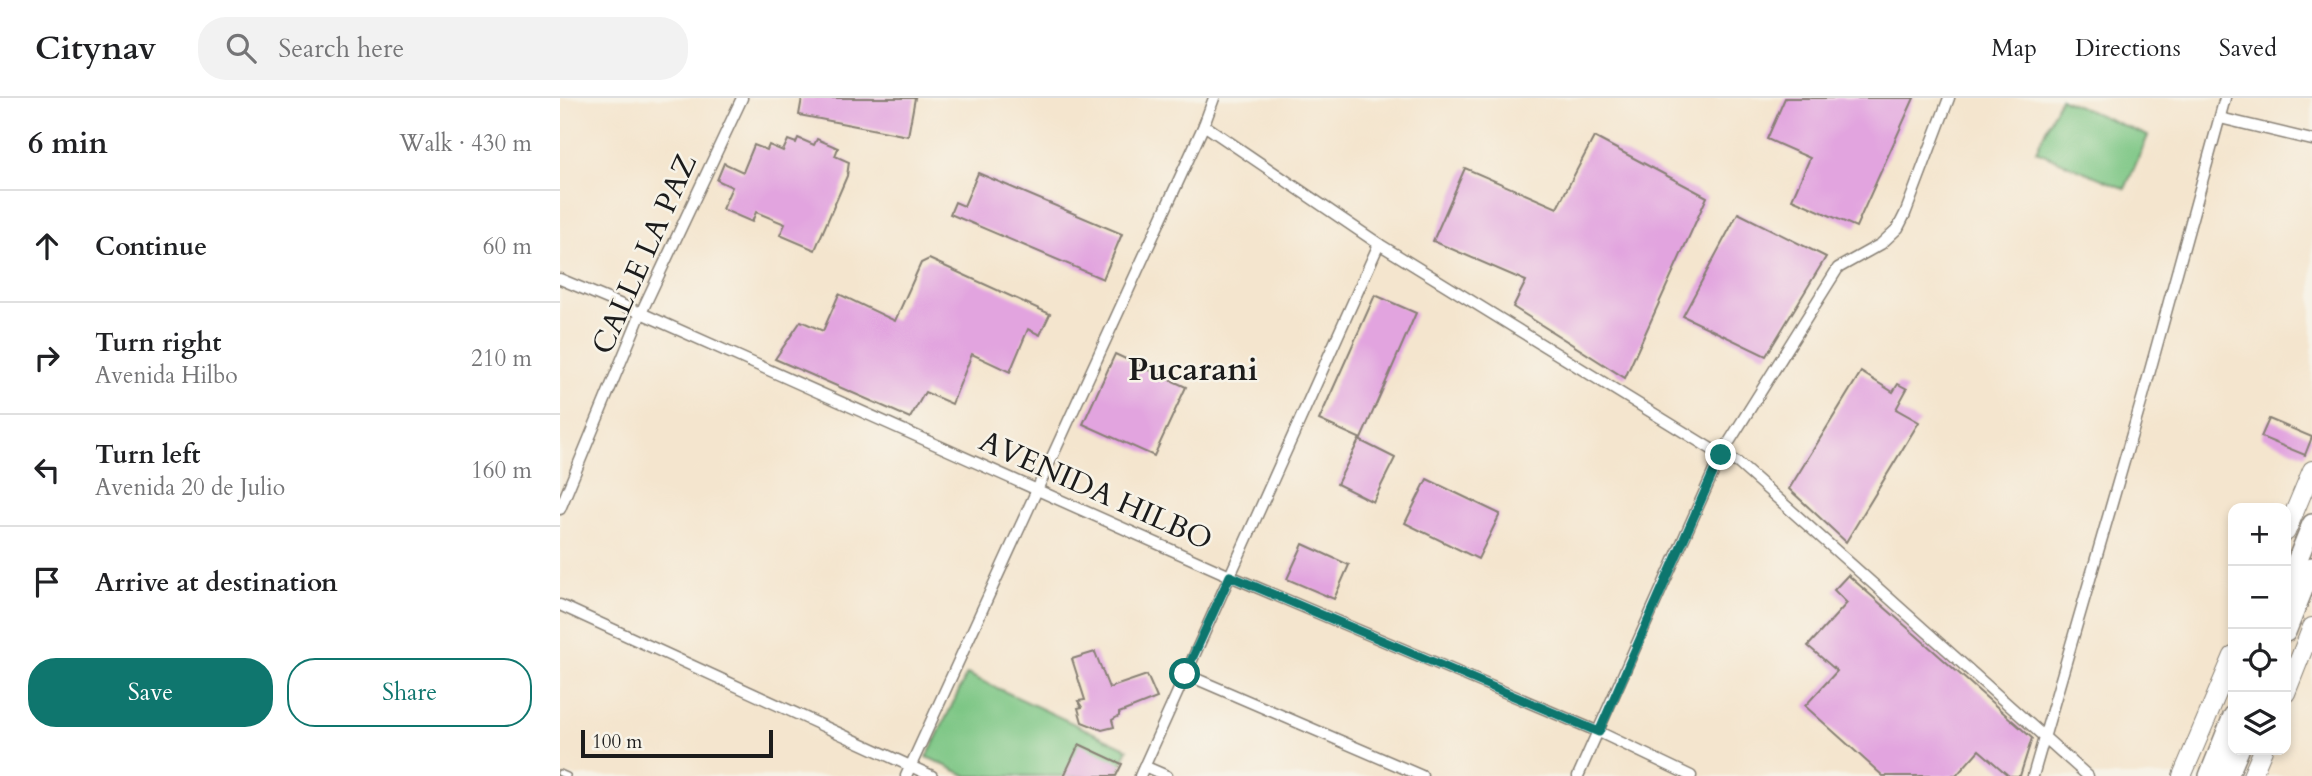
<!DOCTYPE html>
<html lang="en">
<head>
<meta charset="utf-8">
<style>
  :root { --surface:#fff; --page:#f2f2f2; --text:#202124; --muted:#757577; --line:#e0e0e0; --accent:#0f766e }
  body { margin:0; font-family:Cardo,serif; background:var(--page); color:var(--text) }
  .controls { position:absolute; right:21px; bottom:21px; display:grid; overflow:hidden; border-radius:14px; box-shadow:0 4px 10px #0003 }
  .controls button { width:63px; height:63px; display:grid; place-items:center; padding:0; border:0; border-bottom:2px solid var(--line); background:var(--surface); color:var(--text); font:35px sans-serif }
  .scale { position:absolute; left:21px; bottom:18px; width:192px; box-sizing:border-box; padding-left:7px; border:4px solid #1c1c1c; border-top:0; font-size:19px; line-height:24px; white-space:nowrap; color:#1c1c1c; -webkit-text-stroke:5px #f7f3e8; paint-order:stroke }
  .stop { position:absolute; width:21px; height:21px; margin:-16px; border:5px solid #0f766e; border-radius:50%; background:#fff }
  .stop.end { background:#0f766e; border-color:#fff; box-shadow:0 2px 7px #0008 }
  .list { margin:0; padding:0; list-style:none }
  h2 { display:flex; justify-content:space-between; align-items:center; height:91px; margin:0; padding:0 28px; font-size:30px }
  h2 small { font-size:23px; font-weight:400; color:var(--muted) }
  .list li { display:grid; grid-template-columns:46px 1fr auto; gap:21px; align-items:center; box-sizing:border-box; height:112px; padding:0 28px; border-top:2px solid var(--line) }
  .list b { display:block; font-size:26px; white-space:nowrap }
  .list p { margin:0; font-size:23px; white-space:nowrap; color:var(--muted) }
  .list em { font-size:23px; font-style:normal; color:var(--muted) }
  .actions { display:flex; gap:14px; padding:21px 28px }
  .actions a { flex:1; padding:16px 0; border:2px solid var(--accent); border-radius:28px; text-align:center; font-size:24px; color:var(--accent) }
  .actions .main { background:var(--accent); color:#fff }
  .icon { flex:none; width:38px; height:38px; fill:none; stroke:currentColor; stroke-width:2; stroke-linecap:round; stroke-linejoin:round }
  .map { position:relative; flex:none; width:1752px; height:678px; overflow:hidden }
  header { display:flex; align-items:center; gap:42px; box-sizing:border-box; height:98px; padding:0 35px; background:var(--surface); border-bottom:2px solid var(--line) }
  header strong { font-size:33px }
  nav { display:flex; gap:38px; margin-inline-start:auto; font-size:24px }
  .search { width:490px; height:63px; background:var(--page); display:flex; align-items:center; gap:18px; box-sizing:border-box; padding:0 24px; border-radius:28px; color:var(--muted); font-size:26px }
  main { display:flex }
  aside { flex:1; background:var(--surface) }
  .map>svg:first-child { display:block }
</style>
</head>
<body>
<header>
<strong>Citynav</strong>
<div class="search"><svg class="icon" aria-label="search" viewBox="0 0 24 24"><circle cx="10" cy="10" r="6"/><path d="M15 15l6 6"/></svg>Search here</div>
<nav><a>Map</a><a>Directions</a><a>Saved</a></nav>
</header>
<main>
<aside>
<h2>6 min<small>Walk · 430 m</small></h2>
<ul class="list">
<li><svg class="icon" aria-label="ahead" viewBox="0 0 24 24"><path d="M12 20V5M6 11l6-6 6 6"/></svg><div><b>Continue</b></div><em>60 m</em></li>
<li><svg class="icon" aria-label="right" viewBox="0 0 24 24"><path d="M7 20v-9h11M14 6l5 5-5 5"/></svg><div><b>Turn right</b><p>Avenida Hilbo</p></div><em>210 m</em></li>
<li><svg class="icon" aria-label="left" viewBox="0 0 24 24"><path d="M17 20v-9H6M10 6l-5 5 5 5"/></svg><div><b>Turn left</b><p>Avenida 20 de Julio</p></div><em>160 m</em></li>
<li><svg class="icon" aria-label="arrive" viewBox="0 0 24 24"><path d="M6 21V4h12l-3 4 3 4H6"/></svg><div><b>Arrive at destination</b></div></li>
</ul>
<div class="actions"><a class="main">Save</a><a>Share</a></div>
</aside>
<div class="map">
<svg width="1752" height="678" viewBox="0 0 1752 678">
  <rect width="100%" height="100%" fill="#f7f3e8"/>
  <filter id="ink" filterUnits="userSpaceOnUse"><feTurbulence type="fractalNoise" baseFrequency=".0143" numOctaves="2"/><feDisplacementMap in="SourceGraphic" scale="14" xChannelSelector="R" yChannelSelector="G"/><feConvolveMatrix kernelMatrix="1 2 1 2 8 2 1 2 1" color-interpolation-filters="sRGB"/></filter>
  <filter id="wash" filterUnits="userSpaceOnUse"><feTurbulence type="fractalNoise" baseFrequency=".00686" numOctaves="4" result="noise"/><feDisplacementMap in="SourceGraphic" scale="28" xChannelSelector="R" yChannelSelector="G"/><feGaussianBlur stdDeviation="1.57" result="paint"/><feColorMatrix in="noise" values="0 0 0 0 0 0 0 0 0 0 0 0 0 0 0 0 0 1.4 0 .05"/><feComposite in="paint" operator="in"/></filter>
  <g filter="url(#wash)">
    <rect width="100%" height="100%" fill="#f4e5ce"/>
    <g fill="#7bc684" stroke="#4c7150" stroke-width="2">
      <path d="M1500 0 1588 38 1565 91 1476 53Z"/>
      <path d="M407 576 568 651 556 678H407L367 659Z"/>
    </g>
    <g id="blocks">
      <g fill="#e2a4df">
        <path d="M242 0H355L348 38 239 17Z"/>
        <path d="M1225 0H1354L1296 129 1232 101 1250 60 1207 41Z"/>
        <path d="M1034 39 1147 99 1065 280 953 209 966 183 873 143 905 70 997 110Z"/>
        <path d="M238 40 254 47 257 41 278 50 275 58 289 64 287 78 255 152 220 137 225 126 196 114 192 124 162 111 172 89 157 82 164 65 183 74 194 47 207 52 209 47 223 53 228 42 236 45Z"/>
        <path d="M418 75 562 136 543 181 390 116 395 104 404 108Z"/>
        <path d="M1178 115 1266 159 1206 258 1123 218Z"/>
        <path d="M369 161 490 216 480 237 468 231 450 274 412 256 392 306 365 294 350 320 215 261 241 223 263 233 279 196 335 223 361 165Z"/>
        <path d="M815 197 856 215 801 341 759 322Z"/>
        <path d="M555 256 626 289 594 358 523 326Z"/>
        <path d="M1301 274 1333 294 1338 286 1347 291 1336 311 1359 324 1286 444 1229 391Z"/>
        <path d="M1709 321 1752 339 1745 357 1701 339Z"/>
        <path d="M799 342 835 360 813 404 777 386Z"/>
        <path d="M867 381 940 416 918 461 845 425Z"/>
        <path d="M743 446 789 467 774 501 727 481Z"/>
        <path d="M1288 477 1472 640 1460 678H1449L1419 652 1396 678H1323L1245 608 1277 573 1248 548 1287 505 1274 492Z"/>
        <path d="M535 554 549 590 587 577 597 600 559 615V618L552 622 554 629 542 632 522 624 518 610 522 609 518 603 525 602 512 561Z"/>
        <path d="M519 646 562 666 556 678H504Z"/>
      </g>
    </g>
  </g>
  <g filter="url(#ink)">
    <use href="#blocks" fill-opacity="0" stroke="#888075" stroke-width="2"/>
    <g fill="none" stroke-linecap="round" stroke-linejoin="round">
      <g stroke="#888075" stroke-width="8">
        <path id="service" d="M0 675 7 678"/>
      </g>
      <g stroke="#888075" stroke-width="13">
        <g id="minor">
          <path d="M1660 20 1752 42"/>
          <path d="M644 27 819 146 1161 357 1178 365 1528 678"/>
          <path d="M0 181 81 215 670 478 1039 634 1131 678"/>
          <path d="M0 411 81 215 182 0"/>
          <path d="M0 507 372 678"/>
          <path d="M625 576 862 678"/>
          <path d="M584 668 607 678"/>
          <path d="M346 678 644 27 654 0"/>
          <path d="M580 678 819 146"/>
          <path d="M1018 678 1161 357 1278 170 1321 146 1338 130 1345 116 1389 0"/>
          <path d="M1473 678 1583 298 1665 0"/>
        </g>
      </g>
      <g stroke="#888075" stroke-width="20">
        <g id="primary">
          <path d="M1726 434 1752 372"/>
          <path d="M1726 595 1752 529"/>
          <path d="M1622 678 1673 558"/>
          <path d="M1692 678 1703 652"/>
        </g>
      </g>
      <g stroke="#888075" stroke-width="22">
        <g id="trunk">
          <path d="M1726 490 1752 426"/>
          <path d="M1726 534 1752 469"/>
          <path d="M1649 678 1673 618"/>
          <path d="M1668 678 1679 652"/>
        </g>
      </g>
      <use href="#service" stroke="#fff" stroke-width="5"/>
      <use href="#minor" stroke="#fff" stroke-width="10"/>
      <use href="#primary" stroke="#fff" stroke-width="18"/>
      <use href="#trunk" stroke="#fff" stroke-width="19"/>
    </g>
  </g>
  <g fill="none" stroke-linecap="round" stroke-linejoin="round" filter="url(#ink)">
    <path stroke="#0f766e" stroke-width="9" d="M625 576 670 478 1039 634 1161 357"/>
  </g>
  <g text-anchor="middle" stroke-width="5" stroke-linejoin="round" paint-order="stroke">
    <g font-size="30" fill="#1c1c1c" stroke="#f7f3e8">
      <text transform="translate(84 156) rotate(-66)" y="10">CALLE LA PAZ</text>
      <text transform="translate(536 392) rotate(24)" y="10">AVENIDA HILBO</text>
    </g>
    <g font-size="32" font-weight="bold" fill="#1c1c1c" stroke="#f7f3e8">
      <text x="633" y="282">Pucarani</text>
    </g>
  </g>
</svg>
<div class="controls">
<button>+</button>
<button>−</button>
<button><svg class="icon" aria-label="locate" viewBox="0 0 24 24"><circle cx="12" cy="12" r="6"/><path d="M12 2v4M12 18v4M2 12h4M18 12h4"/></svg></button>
<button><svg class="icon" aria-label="layers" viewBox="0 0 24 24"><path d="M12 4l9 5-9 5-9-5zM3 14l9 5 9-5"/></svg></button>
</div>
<div class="scale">100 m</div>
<div class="stop" style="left:625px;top:576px"></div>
<div class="stop end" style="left:1161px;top:357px"></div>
</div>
</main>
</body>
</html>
